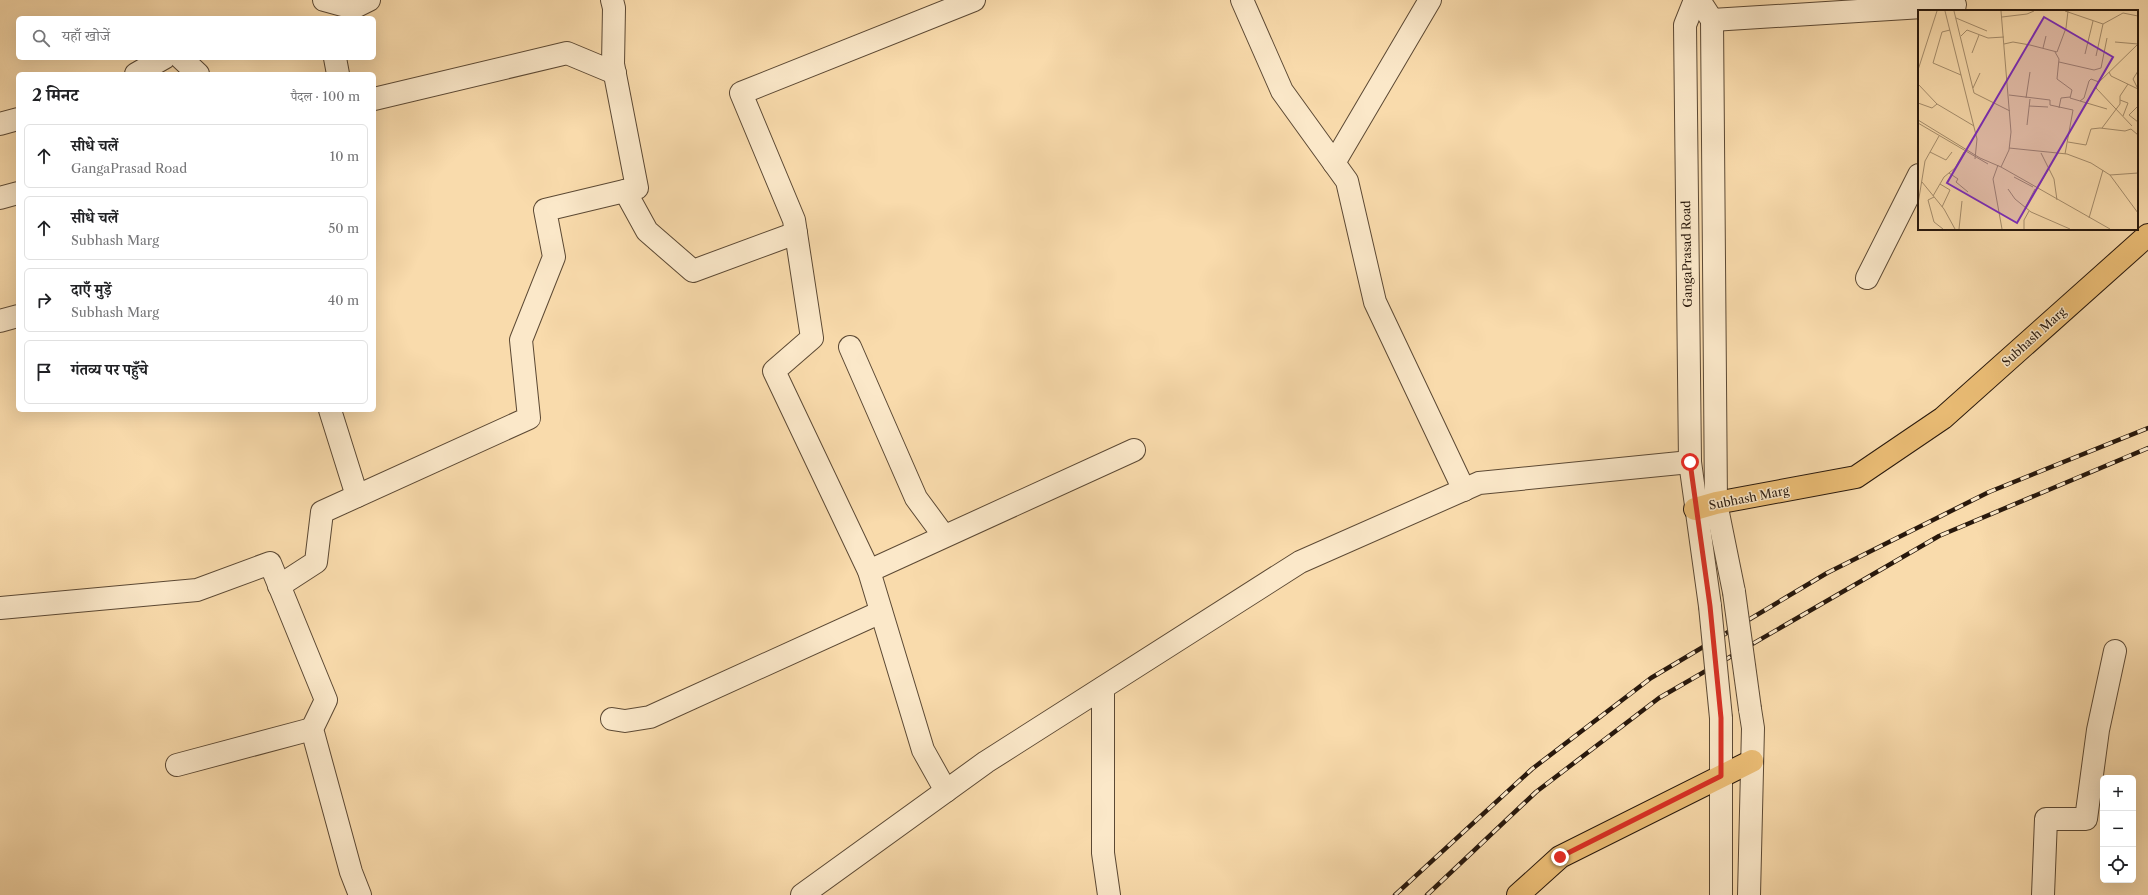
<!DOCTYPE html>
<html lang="hi">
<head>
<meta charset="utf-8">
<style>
  :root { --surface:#fff; --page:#f2f2f2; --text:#202124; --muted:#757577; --line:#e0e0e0 }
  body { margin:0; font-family:"Libre Caslon Text","Noto Serif Devanagari",serif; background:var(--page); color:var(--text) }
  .controls { position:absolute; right:12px; bottom:12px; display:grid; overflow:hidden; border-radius:6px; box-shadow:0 4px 16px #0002 }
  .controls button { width:36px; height:36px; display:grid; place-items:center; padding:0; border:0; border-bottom:1px solid var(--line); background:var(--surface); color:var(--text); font:20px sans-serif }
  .stop { position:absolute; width:12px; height:12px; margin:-9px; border:3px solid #d93025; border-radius:50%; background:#fff }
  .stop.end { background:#d93025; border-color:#fff; box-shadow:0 1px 4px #0008 }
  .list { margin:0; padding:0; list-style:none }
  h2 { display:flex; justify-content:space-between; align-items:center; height:52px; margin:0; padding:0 16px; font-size:17px }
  h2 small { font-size:13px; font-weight:400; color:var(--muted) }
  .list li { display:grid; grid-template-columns:26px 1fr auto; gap:12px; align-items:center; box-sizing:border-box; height:64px; margin:0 8px 8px; padding:0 8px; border:1px solid var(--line); border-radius:6px }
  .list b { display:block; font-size:15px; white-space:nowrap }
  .list p { margin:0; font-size:13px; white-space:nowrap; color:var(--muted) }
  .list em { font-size:13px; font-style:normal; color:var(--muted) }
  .icon { flex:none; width:22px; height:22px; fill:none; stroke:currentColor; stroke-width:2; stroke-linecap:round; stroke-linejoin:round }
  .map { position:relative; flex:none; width:2148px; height:895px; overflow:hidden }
  .search { position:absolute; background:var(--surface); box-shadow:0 4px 16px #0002; left:16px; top:16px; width:360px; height:44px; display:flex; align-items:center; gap:10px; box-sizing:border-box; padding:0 14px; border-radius:6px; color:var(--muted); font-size:15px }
  .panel { position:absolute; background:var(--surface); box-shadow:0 4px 16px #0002; left:16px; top:72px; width:360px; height:340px; border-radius:6px }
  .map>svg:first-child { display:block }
</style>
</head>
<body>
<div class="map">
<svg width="2148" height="895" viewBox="0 0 2148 895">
  <rect width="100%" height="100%" fill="#f9dbac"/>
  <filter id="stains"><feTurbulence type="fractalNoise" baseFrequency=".005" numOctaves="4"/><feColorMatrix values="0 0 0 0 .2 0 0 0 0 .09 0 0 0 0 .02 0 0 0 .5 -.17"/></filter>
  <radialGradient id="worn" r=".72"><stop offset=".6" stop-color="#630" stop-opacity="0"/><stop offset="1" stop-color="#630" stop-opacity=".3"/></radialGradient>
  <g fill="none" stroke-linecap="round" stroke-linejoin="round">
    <g stroke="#5c4934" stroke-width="24">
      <g id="minor">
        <path d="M324 0 353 8 369 0"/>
        <path d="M1242 0 1282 91 1347 181 1375 302 1464 490"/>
        <path d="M1695 0 1685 25 1690 462 1710 606"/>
        <path d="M1699 0 1712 20 1716 503 1734 592"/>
        <path d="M1712 20 1955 5"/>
        <path d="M181 58 198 74"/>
        <path d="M335 58 338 74"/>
        <path d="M136 74 164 58"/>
        <path d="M374 99 567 53 615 73"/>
        <path d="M0 124 18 119"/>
        <path d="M1334 163 1430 0"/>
        <path d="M625 191 647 231 693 271 796 233"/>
        <path d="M0 198 18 193"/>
        <path d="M1867 278 1919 175"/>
        <path d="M0 321 18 316"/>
        <path d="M850 347 916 498 944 536"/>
        <path d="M330 410 357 496"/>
        <path d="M869 571 1134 450"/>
        <path d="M279 586 316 562 322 512 529 418 521 340 554 257 545 210 637 188 613 64 614 8 612 0"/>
        <path d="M0 608 197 590 270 563 326 700 312 729 351 872 360 895"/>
        <path d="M1103 688V853L1109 895"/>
        <path d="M1721 718V895"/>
        <path d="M612 719 625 721 650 717 881 612"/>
        <path d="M177 765 312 729"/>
        <path d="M946 791 923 750 869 571 774 371 812 338 794 220 741 93 974 0"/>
        <path d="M802 895 986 762 1300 562 1479 483 1690 462"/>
        <path d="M1749 895 1753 728 1750 709"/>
        <path d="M2043 895 2046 819H2086L2098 730 2115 651"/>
      </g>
    </g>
    <g stroke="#28180c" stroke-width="24">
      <g id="major">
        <path d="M1695 509 1716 503 1856 477 1943 418 2148 235"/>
        <path d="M1518 895 1560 857 1752 761"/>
      </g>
    </g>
    <use href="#minor" stroke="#fbe8c9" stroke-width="22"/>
    <use href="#major" stroke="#ecbe76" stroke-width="22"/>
    <g stroke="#28180c" stroke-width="4.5">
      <g id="rail">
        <path d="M1395 895 1532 769 1651 678 1827 573 1989 492 2148 428"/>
        <path d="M1427 895 1536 792 1659 698 1939 536 2148 448"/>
      </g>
    </g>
    <use href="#rail" stroke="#fbe8c9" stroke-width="3" stroke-dasharray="9" stroke-linecap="butt"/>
    <g stroke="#5c4934" stroke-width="24" stroke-linecap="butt">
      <g id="minor-bridge">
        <path d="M1734 592 1750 709"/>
        <path d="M1710 606 1721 718"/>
      </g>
    </g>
    <use href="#minor-bridge" stroke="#fbe8c9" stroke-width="22"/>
  </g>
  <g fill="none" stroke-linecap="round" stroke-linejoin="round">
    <path stroke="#d93025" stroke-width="5" d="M1560 857 1721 776V718L1710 606 1690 462"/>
  </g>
  <g text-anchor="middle" stroke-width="3" stroke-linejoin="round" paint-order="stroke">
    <g font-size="12" fill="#28180c" stroke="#fbe8c9">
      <text transform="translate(1687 254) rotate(-91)" y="4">GangaPrasad Road</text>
      <text transform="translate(2034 337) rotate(-42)" y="4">Subhash Marg</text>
      <text transform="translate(1749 498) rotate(-11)" y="4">Subhash Marg</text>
    </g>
  </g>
  <g transform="translate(1918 10)">
    <rect width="220" height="220" fill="#f9dbac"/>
    <path fill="none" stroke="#a58d6c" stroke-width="1" d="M27 1 59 129 57 149M36 1 56 83 92 101M83 1 93 122 91 140 83 157M147 1 185 14 205 3 220 6M84 7 109 4 116 1M38 8 69 21M32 20 24 22 15 53 43 65M43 26 49 20 70 28 86 27M197 32 220 34M86 34 95 32 112 35 139 42 148 18 150 1M125 38 128 26M137 42 141 49 139 69 154 80 152 88 189 99M54 43 61 25M167 44 175 11M178 46 185 14M141 52 176 60 183 58 189 28M0 60 19 1M220 61 215 69 220 79M191 62 193 66 220 79M0 74 19 94 56 116M55 78 62 63M91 85 132 90V95L155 100 147 144M108 88 112 62M202 90 210 93 205 106M162 91 166 88 171 71 173 69 181 72M0 93 14 98 19 94M111 96 130 97M220 96 211 105 220 112M141 98 143 88 152 87M0 110 62 148 83 157 192 219M0 113 70 154M109 115 112 89M214 116 178 78 179 74 219 35M184 118 202 94V86L210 74M150 132 168 135 173 119 182 118 207 121 213 119 220 125M91 138 149 144 173 153 192 165 220 203M12 142 28 150 34 142M123 143 136 169 139 190M80 155 75 169 84 219M31 163 40 169 38 172 50 182M192 165 220 163M96 167 115 177M4 172 26 199 37 219M22 174 32 180 24 197M90 179 97 189 113 202 152 219M119 179 131 158M15 186 26 167 37 158 46 142M16 187 10 190 16 212 25 219M0 194 7 151 21 126M107 198 117 179M171 208 185 160M41 219 44 191M106 219V210L111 201"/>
    <path fill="#7b2cbf" fill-opacity="0.15" stroke="#7b2cbf" stroke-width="2" d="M126 7 195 47 99 213 29 173Z"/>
    <rect width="220" height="220" fill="none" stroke="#28180c" stroke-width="2"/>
  </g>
  <rect width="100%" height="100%" filter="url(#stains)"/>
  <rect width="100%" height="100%" fill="url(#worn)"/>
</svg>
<div class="controls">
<button>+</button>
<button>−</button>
<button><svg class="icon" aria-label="locate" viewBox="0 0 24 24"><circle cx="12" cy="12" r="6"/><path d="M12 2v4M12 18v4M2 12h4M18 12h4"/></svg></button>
</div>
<div class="stop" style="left:1690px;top:462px"></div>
<div class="stop end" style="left:1560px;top:857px"></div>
<div class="search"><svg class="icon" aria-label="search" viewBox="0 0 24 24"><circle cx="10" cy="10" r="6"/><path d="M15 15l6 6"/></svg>यहाँ खोजें</div>
<section class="panel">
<h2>2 मिनट<small>पैदल · 100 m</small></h2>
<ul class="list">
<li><svg class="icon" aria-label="ahead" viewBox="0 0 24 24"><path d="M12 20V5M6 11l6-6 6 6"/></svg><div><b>सीधे चलें</b><p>GangaPrasad Road</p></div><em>10 m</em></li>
<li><svg class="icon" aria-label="ahead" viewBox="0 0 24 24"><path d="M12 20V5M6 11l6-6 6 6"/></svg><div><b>सीधे चलें</b><p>Subhash Marg</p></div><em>50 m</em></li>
<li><svg class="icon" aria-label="right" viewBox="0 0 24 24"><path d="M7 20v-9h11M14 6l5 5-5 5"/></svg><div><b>दाएँ मुड़ें</b><p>Subhash Marg</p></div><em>40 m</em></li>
<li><svg class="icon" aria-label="arrive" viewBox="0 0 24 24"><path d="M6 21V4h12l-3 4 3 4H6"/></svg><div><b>गंतव्य पर पहुँचे</b></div></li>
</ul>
</section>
</div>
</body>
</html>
